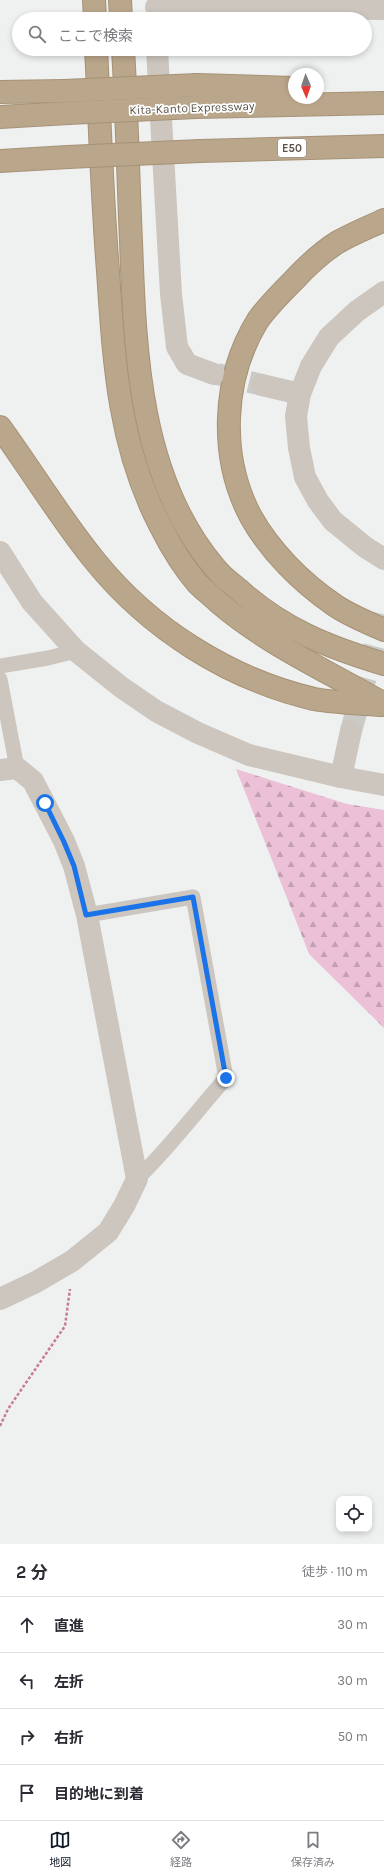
<!DOCTYPE html>
<html lang="ja">
<head>
<meta charset="utf-8">
<style>
  :root { --surface:#fff; --page:#f7f7f7; --text:#2b2b33; --muted:#7c7c81; --line:#e1e1e2; --accent:#111827 }
  body { margin:0; font-family:Karla,"Noto Sans JP",sans-serif; background:var(--page); color:var(--text) }
  .controls { position:absolute; right:12px; bottom:12px; display:grid; overflow:hidden; border-radius:8px; box-shadow:0 2px 6px #0003 }
  .controls button { width:36px; height:36px; display:grid; place-items:center; padding:0; border:0; border-bottom:1px solid var(--line); background:var(--surface); color:var(--text); font:20px sans-serif }
  .compass { position:absolute; left:288px; top:68px; width:36px; height:36px; border-radius:50%; background:var(--surface); box-shadow:0 2px 6px #0003; rotate:178deg }
  .stop { position:absolute; width:12px; height:12px; margin:-9px; border:3px solid #1a73e8; border-radius:50%; background:#fff }
  .stop.end { background:#1a73e8; border-color:#fff; box-shadow:0 1px 4px #0008 }
  .list { margin:0; padding:0; list-style:none }
  h2 { display:flex; justify-content:space-between; align-items:center; height:52px; margin:0; padding:0 16px; font-size:17px }
  h2 small { font-size:13px; font-weight:400; color:var(--muted) }
  .list li { display:grid; grid-template-columns:26px 1fr auto; gap:12px; align-items:center; box-sizing:border-box; height:56px; padding:0 16px; border-top:1px solid var(--line) }
  .list b { display:block; font-size:15px; white-space:nowrap }
  .list em { font-size:13px; font-style:normal; color:var(--muted) }
  .icon { flex:none; width:22px; height:22px; fill:none; stroke:currentColor; stroke-width:2; stroke-linecap:round; stroke-linejoin:round }
  .map { position:relative; flex:none; width:384px; height:1544px; overflow:hidden }
  .search { position:absolute; background:var(--surface); box-shadow:0 2px 6px #0003; left:12px; right:12px; top:12px; height:44px; display:flex; align-items:center; gap:10px; box-sizing:border-box; padding:0 14px; border-radius:22px; color:var(--muted); font-size:15px }
  .sheet { height:276px; background:var(--surface) }
  nav { display:flex; justify-content:space-around; align-items:center; box-sizing:border-box; height:56px; border-top:1px solid var(--line); background:var(--surface); font-size:11px; color:var(--muted) }
  nav a { display:grid; justify-items:center; gap:2px }
  nav .on { color:var(--accent) }
  .map>svg:first-child { display:block }
</style>
</head>
<body>
<div class="map">
<svg width="384" height="1544" viewBox="0 0 384 1544">
  <defs>
    <pattern id="forest-firs" width="22" height="20" patternUnits="userSpaceOnUse"><rect width="22" height="20" fill="#ecc1d8"/><path d="M5 1l3.5 6h-7zM16 11l3.5 6h-7z" fill="#c29fb1"/></pattern>
  </defs>
  <rect width="100%" height="100%" fill="#eff1f1"/>
  <path fill="url(#forest-firs)" d="M236 769 347 804 384 810V1028L309 954Z"/>
  <g fill="none" stroke-linecap="round" stroke-linejoin="round">
    <g stroke="#cacac7" stroke-width="22" stroke-dasharray="22 11" stroke-linecap="butt">
      <path d="M217 374 262 385"/>
      <path d="M351 731 384 611"/>
    </g>
    <g stroke="#a69276" stroke-width="24">
      <g id="motorway">
        <path d="M94 0 95 19"/>
        <path d="M120 0 121 19"/>
        <path d="M96 49C100 123 102 197 108 271 114 360 118 444 160 525 170 545 183 567 198 584 204 590 212 596 218 602 268 645 328 671 384 704"/>
        <path d="M123 49C127 113 128 177 131 241 135 353 139 480 216 569 222 577 231 583 238 589 282 629 328 647 384 664"/>
        <path d="M197 85 294 88"/>
        <path d="M0 92 64 91"/>
        <path d="M196 107 384 103"/>
        <path d="M0 117 68 113"/>
        <path d="M200 151 384 146"/>
        <path d="M0 161 68 157"/>
        <path d="M384 220C369 227 352 234 338 242 322 252 307 266 294 280 282 292 268 306 258 320 222 378 219 457 251 517 270 551 301 582 333 604 348 615 367 622 384 630"/>
        <path d="M0 427C32 471 60 518 95 561 150 629 229 679 314 699 335 703 359 703 381 705"/>
      </g>
    </g>
    <path stroke="#c77b9c" stroke-width="2.5" stroke-dasharray="3 2" stroke-linecap="butt" d="M0 1426 8 1409 65 1326 70 1289"/>
    <g stroke="#cdc6bf" stroke-width="15">
      <path d="M0 666 48 658 76 651"/>
      <path d="M0 679 17 768"/>
      <path d="M87 915 193 897 226 1078C196 1112 169 1148 137 1179"/>
    </g>
    <g stroke="#cdc6bf" stroke-width="22">
      <path d="M156 7 384 9"/>
      <path d="M157 49 171 294 177 347 187 364 214 374"/>
      <path d="M384 292 357 311 329 337 311 366 300 394 296 416 299 448 305 477 318 501 333 521 365 547 384 559"/>
      <path d="M262 385 300 394"/>
      <path d="M0 552 32 602 76 651 121 687 156 711 198 733 249 755 341 777 384 785"/>
      <path d="M0 770 17 768 33 781 64 841 74 866 87 915 137 1179 124 1206 108 1232 72 1261 36 1282 0 1299"/>
      <path d="M341 777 351 731"/>
    </g>
    <use href="#motorway" stroke="#baa68b" stroke-width="22"/>
    <g stroke="#a69276" stroke-width="24" stroke-linecap="butt">
      <g id="motorway-bridge">
        <path d="M64 91 197 85"/>
        <path d="M68 113 196 107"/>
        <path d="M68 157 200 151"/>
      </g>
    </g>
    <use href="#motorway-bridge" stroke="#baa68b" stroke-width="22"/>
  </g>
  <g fill="none" stroke-linecap="round" stroke-linejoin="round">
    <path stroke="#1a73e8" stroke-width="5" d="M45 803 64 842 74 866 86 915 193 897 226 1078"/>
  </g>
  <g text-anchor="middle" stroke-width="3.5" stroke-linejoin="round" paint-order="stroke">
    <rect fill="#fff" stroke="#8c8780" stroke-width="1" x="278" y="139" width="28" height="18" rx="3"/>
    <g font-size="11" font-weight="bold" fill="#5b5349">
      <text x="292" y="152">E50</text>
    </g>
    <g font-size="12" fill="#5b5349" stroke="#fff">
      <text transform="translate(192 108) rotate(-2)" y="4">Kita-Kanto Expressway</text>
    </g>
  </g>
</svg>
<div class="controls">
<button><svg class="icon" aria-label="locate" viewBox="0 0 24 24"><circle cx="12" cy="12" r="6"/><path d="M12 2v4M12 18v4M2 12h4M18 12h4"/></svg></button>
</div>
<svg class="compass" viewBox="-18 -18 36 36"><path d="M0-13l5 13h-10z" fill="#e53935"/><path d="M0 13l5-13h-10z" fill="#7c7c81"/></svg>
<div class="stop" style="left:45px;top:803px"></div>
<div class="stop end" style="left:226px;top:1078px"></div>
<div class="search"><svg class="icon" aria-label="search" viewBox="0 0 24 24"><circle cx="10" cy="10" r="6"/><path d="M15 15l6 6"/></svg>ここで検索</div>
</div>
<section class="sheet">
<h2>2 分<small>徒歩 · 110 m</small></h2>
<ul class="list">
<li><svg class="icon" aria-label="ahead" viewBox="0 0 24 24"><path d="M12 20V5M6 11l6-6 6 6"/></svg><div><b>直進</b></div><em>30 m</em></li>
<li><svg class="icon" aria-label="left" viewBox="0 0 24 24"><path d="M17 20v-9H6M10 6l-5 5 5 5"/></svg><div><b>左折</b></div><em>30 m</em></li>
<li><svg class="icon" aria-label="right" viewBox="0 0 24 24"><path d="M7 20v-9h11M14 6l5 5-5 5"/></svg><div><b>右折</b></div><em>50 m</em></li>
<li><svg class="icon" aria-label="arrive" viewBox="0 0 24 24"><path d="M6 21V4h12l-3 4 3 4H6"/></svg><div><b>目的地に到着</b></div></li>
</ul>
</section>
<nav>
<a class="on"><svg class="icon" aria-label="map" viewBox="0 0 24 24"><path d="M3 6l6-2 6 2 6-2v14l-6 2-6-2-6 2zM9 4v14M15 6v14"/></svg>地図</a>
<a><svg class="icon" aria-label="directions" viewBox="0 0 24 24"><path d="M12 3l9 9-9 9-9-9zM9 14v-3h6M13 9l2 2-2 2"/></svg>経路</a>
<a><svg class="icon" aria-label="saved" viewBox="0 0 24 24"><path d="M7 4h10v16l-5-4-5 4z"/></svg>保存済み</a>
</nav>
</body>
</html>
